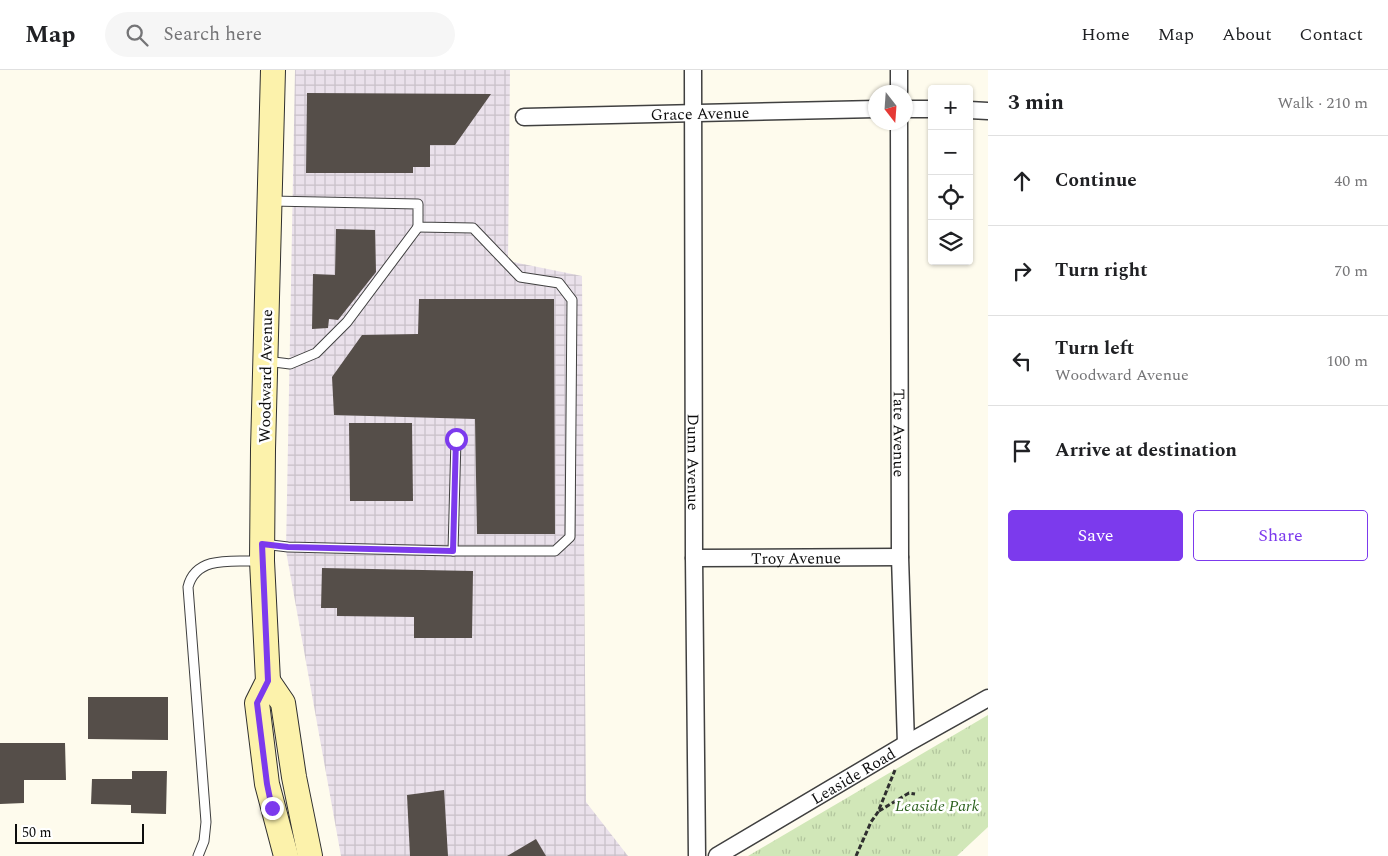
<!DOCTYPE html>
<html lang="en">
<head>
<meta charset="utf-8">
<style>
  :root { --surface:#fff; --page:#f6f6f6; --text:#202124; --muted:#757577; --line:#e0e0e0; --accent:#7c3aed }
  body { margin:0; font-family:Spectral,serif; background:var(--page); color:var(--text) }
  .controls { position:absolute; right:15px; top:15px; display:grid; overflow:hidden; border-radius:5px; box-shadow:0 1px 4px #0004 }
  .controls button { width:45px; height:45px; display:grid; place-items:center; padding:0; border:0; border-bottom:1px solid var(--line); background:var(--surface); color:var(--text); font:25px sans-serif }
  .compass { position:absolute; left:868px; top:15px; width:45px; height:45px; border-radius:50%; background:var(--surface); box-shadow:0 1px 4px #0004; rotate:163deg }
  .scale { position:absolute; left:15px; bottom:12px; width:129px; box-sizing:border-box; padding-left:5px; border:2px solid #0d0d0d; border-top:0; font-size:14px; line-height:18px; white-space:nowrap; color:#0d0d0d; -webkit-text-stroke:4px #fff; paint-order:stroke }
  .stop { position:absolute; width:15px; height:15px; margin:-11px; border:4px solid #7c3aed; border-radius:50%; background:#fff }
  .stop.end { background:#7c3aed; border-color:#fff; box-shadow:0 1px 5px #0008 }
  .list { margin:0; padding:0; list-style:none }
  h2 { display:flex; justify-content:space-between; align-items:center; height:65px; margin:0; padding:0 20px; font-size:21px }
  h2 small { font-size:16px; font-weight:400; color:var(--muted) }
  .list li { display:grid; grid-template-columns:32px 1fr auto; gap:15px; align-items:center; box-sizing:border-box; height:90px; padding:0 20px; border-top:1px solid var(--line) }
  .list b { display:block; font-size:19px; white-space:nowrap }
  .list p { margin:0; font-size:16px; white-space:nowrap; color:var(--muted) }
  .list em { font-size:16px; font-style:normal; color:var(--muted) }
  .actions { display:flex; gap:10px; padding:15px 20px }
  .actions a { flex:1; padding:11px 0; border:1px solid var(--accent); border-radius:5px; text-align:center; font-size:18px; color:var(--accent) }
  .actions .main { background:var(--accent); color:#fff }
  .icon { flex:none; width:28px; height:28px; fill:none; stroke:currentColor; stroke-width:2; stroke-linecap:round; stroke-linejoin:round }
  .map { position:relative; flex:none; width:988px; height:786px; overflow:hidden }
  header { display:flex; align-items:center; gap:30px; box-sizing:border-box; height:70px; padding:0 25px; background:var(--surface); border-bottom:1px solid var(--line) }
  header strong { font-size:24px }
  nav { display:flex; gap:28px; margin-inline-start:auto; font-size:18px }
  .search { width:350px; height:45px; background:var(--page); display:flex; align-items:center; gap:12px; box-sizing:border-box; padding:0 18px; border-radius:28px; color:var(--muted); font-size:19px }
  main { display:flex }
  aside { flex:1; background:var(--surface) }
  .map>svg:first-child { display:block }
</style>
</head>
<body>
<header>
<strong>Map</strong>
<div class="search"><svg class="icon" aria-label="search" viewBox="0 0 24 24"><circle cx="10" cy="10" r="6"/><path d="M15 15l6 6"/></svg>Search here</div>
<nav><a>Home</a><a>Map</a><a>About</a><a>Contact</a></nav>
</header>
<main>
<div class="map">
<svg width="988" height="786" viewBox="0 0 988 786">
  <defs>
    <pattern id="industrial-grid" width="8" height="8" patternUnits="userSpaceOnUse" patternTransform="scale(1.25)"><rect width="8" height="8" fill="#eae1eb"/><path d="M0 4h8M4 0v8" fill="none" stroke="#c8c0c8"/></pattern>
    <pattern id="grass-tufts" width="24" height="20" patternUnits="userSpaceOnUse" patternTransform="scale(1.25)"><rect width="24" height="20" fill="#d1e7b8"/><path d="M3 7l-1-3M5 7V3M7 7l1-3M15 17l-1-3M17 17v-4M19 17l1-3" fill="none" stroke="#b2c59d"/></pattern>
  </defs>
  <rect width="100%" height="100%" fill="#fefbed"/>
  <path fill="url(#industrial-grid)" d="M295 0H510L508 191 582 206 586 732 628 786H341L286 481Z"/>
  <path fill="url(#grass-tufts)" d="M988 645V757L957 786H748Z"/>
  <g fill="#554e49">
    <path d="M307 23 491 24 455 75H430V97H413V103H306Z"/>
    <path d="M336 159 375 160 376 202 338 250 329 249 328 258 312 259 313 204 335 205Z"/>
    <path d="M419 229H554L555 464H477L475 349 334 345 332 307 362 265 418 264Z"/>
    <path d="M349 353H412L413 431H350Z"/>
    <path d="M322 498 473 501 472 568H414V547L337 546V538H321Z"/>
    <path d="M88 627H168V670L88 669Z"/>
    <path d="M0 673H65L66 710H24V733L0 734Z"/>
    <path d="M132 701H167L166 744 131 743V735L91 734 92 709H132Z"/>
    <path d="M444 720 448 786H410L407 725Z"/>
    <path d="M536 769 546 786H507Z"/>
  </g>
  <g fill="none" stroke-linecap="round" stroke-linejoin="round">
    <g stroke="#404040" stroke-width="11">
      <g id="service">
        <path d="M266 291 290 294 316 283 347 252 418 157"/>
        <path d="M263 474 288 477 453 481H555L570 467 572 230 559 213 520 207 473 158 418 157V134L271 131"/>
        <path d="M453 481 456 369"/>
        <path d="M198 786 204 771 206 752 188 517C196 484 236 492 262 491"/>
      </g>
    </g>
    <g stroke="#404040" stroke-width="19">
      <g id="minor">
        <path id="s1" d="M693 0 694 488 697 786"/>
        <path d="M899 22V0"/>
        <path d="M906 39H932"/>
        <path d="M969 40 988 41"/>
        <path id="s2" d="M524 47 876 39"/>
        <path id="s3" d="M899 52 900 487 906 674"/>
        <path id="s4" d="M694 488 900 487"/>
        <path id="s5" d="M717 786 906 674 988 628"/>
      </g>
    </g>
    <g stroke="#2f2f2f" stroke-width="26">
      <g id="secondary">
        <path d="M273 0 263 379 262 491 268 611 257 633 267 714 286 786"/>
        <path d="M268 611 283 633 294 707 310 786"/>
      </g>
    </g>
    <g stroke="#2f2f2f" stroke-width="3" stroke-dasharray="5 2.5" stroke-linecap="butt">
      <path d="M879 741 909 723 915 724"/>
      <path d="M856 786 871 752 878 742 895 700"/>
    </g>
    <use href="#service" stroke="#fff" stroke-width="9"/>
    <use href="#minor" stroke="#fff" stroke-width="16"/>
    <use href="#secondary" stroke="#fcf2ab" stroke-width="24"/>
  </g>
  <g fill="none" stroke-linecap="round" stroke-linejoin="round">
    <path stroke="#7c3aed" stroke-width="6" d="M272 738 267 714 257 633 268 611 262 474 288 477 453 481 456 369"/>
  </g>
  <g text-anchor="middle" stroke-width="5" stroke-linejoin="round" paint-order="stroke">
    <g font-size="16" fill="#0d0d0d" stroke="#fff">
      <text dy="6" stroke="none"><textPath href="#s2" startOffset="176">Grace Avenue</textPath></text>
      <text transform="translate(265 306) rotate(-89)" y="6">Woodward Avenue</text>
      <text dy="6" stroke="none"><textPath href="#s3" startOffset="311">Tate Avenue</textPath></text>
      <text dy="6" stroke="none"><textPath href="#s1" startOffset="392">Dunn Avenue</textPath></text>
      <text dy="6" stroke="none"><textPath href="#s4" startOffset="102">Troy Avenue</textPath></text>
      <text dy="6" stroke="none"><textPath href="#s5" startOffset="158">Leaside Road</textPath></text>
    </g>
    <g font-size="16" font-style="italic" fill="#2e6220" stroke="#fff">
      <text x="937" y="741">Leaside Park</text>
    </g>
  </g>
</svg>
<div class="controls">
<button>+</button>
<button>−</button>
<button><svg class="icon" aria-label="locate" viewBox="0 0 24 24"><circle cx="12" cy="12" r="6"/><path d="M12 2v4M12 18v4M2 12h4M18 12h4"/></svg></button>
<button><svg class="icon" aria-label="layers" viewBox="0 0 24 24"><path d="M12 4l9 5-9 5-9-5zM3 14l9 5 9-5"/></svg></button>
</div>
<svg class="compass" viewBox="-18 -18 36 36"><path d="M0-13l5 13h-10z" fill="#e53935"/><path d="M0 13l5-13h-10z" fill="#757577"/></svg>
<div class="scale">50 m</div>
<div class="stop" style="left:456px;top:369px"></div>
<div class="stop end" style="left:272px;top:738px"></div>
</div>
<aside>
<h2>3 min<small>Walk · 210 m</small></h2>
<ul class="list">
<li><svg class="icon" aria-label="ahead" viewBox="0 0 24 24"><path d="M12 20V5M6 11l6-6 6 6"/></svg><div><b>Continue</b></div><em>40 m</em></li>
<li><svg class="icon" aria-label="right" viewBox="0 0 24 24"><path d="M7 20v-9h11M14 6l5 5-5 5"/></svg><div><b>Turn right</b></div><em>70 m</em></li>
<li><svg class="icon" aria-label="left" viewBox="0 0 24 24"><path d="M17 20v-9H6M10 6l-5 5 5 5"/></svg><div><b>Turn left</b><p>Woodward Avenue</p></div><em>100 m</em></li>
<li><svg class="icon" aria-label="arrive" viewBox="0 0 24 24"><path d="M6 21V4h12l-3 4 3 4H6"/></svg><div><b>Arrive at destination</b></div></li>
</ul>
<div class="actions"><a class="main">Save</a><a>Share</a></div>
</aside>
</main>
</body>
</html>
